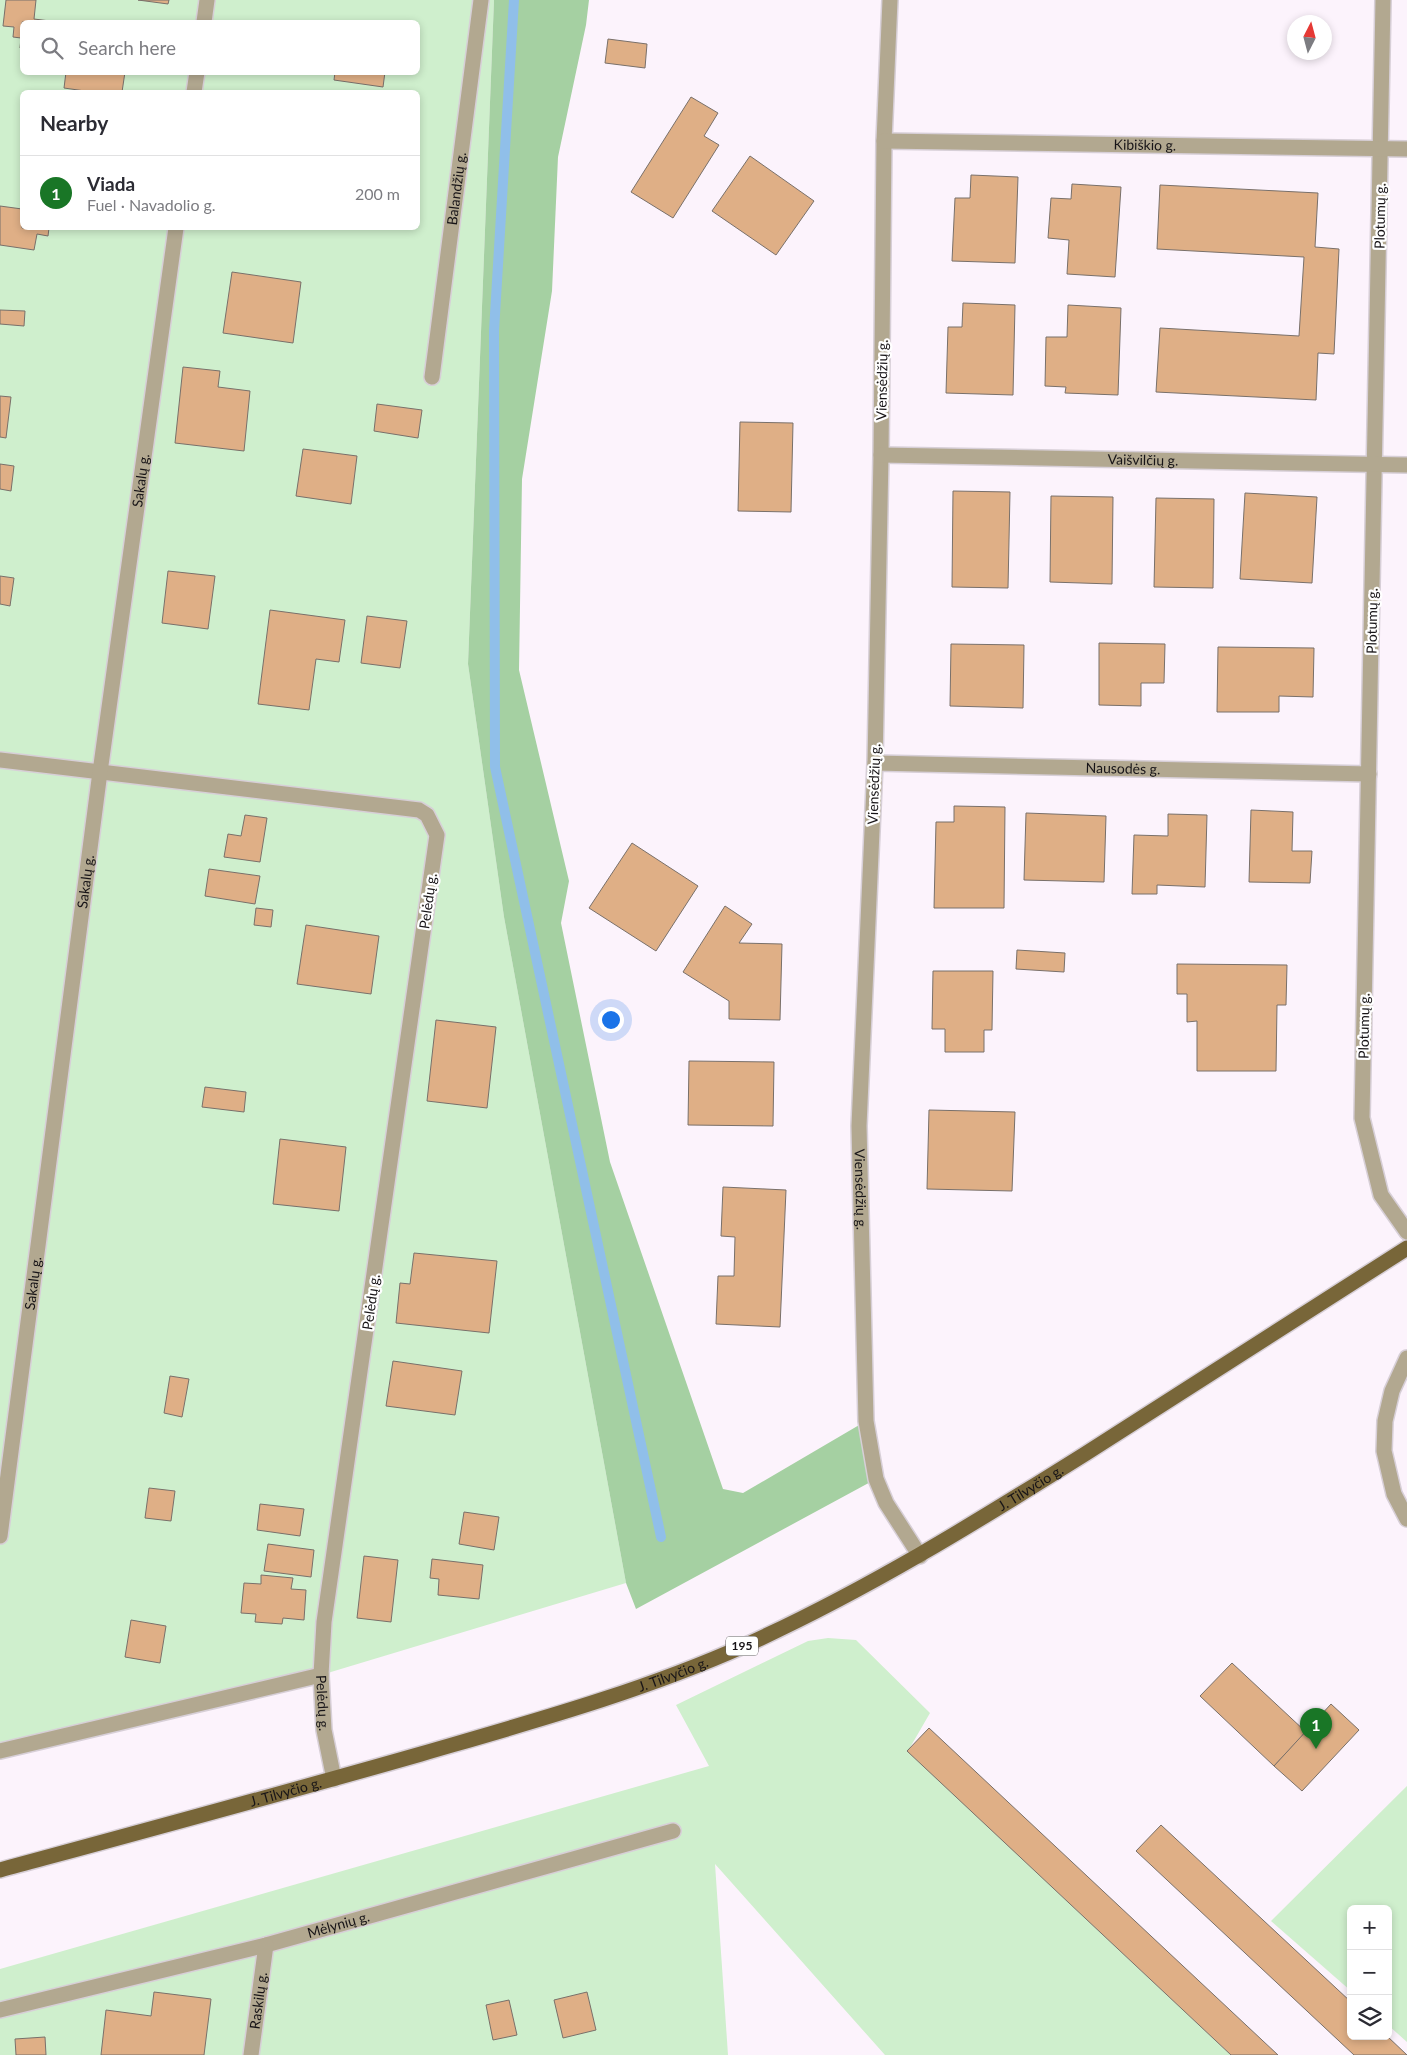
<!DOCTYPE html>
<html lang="en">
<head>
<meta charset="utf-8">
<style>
  :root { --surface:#fff; --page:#f7f7f7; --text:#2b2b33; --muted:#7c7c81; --line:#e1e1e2; --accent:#197626 }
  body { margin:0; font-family:Lato,sans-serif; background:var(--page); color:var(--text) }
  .controls { position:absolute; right:15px; bottom:15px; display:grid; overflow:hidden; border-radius:8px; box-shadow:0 2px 8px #0003 }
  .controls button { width:45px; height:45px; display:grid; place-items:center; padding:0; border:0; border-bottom:1px solid var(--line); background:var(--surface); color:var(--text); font:25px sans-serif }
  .compass { position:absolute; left:1287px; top:15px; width:45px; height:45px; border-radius:50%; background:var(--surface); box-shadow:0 2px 8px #0003; rotate:6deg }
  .you { position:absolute; left:610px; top:1019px; width:18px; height:18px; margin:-12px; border:4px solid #fff; border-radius:50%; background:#1a73e8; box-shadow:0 0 0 8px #1a73e833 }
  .badge { display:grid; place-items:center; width:32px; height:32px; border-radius:50%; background:var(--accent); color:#fff; font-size:16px; font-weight:700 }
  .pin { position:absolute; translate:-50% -41px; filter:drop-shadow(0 1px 2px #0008) }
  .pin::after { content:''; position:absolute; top:26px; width:18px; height:15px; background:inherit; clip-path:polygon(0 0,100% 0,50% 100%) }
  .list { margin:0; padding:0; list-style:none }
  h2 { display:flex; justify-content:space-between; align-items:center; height:65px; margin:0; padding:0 20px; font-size:21px }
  h2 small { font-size:16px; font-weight:400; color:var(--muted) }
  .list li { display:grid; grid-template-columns:32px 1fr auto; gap:15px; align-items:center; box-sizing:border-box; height:75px; padding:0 20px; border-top:1px solid var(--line) }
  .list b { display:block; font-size:19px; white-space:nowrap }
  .list p { margin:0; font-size:16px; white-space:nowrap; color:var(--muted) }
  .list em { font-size:16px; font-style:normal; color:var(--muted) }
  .icon { flex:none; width:28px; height:28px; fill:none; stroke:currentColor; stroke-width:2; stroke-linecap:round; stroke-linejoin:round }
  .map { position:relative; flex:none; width:1407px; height:2055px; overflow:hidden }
  .search { position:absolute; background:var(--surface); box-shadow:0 2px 8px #0003; left:20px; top:20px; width:400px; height:55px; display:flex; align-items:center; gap:12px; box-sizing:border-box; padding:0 18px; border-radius:8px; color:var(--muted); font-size:19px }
  .panel { position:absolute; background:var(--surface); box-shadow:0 2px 8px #0003; left:20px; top:90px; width:400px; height:140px; border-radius:8px }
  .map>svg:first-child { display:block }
</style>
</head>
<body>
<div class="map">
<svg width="1407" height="2055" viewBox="0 0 1407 2055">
  <rect width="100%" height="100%" fill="#fcf3fc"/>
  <g fill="#cfefcd" fill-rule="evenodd">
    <path d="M0 0H494L468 664 504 917 626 1583 321 1675 0 1756ZM22 22H418V72H22ZM22 92H418V228H22Z"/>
    <path d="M828 1638 856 1640 930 1713 908 1751 1231 2055H885L715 1864 728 2055H0V1969L709 1766 676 1705 808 1641Z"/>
    <path d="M1407 1786V2042L1388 2025V1909H1351V1991L1271 1921Z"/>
  </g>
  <path fill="#a5d0a2" d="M494 0H589L586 25 558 157 552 291 522 479 519 670 569 881 561 923 610 1162 723 1489 743 1493 866 1421 876 1479 636 1609 626 1583 504 917 468 664Z"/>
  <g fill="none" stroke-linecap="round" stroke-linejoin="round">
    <path stroke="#90bfe9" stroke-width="10" d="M514 0 494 331 495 767 661 1537"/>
  </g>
  <g fill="#dfaf86" stroke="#79706a">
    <path d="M6 0H36L34 19 58 22H22V48H20L21 38 13 37 14 27 3 26Z"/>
    <path d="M138 0H169L168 4Z"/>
    <path d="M608 39 647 44 645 68 605 63Z"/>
    <path d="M66 72H125L122 92H92L64 88Z"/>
    <path d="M335 72H385L383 87 334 80Z"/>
    <path d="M691 97 718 113 704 136 719 145 673 218 631 192Z"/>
    <path d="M750 156 814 201 776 255 712 211Z"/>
    <path d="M971 175 1018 177 1015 263 952 261 955 198H970Z"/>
    <path d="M1072 184 1121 187 1115 277 1067 274 1069 240 1048 238 1051 198 1071 199Z"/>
    <path d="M1160 185 1318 193 1315 247 1339 249 1334 354 1318 353 1316 400 1156 392 1160 328 1299 336 1304 257 1157 249Z"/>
    <path d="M0 206 22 209V228H49L48 236 37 234 34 250 0 245Z"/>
    <path d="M232 272 301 282 293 343 223 333Z"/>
    <path d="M963 303 1015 305 1013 395 946 393 948 327H962Z"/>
    <path d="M1068 305 1121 308 1118 395 1065 393 1066 387 1045 386 1046 337H1067Z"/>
    <path d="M0 310 25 311 24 326 0 324Z"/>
    <path d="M183 367 220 371 218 387 250 391 244 451 175 443Z"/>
    <path d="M0 396 11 397 6 438 0 437Z"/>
    <path d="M377 404 422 410 418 438 374 431Z"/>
    <path d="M740 422 793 423 791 512 738 511Z"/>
    <path d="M303 449 357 456 351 504 296 496Z"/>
    <path d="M0 464 14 466 11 491 0 489Z"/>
    <path d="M953 491 1010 492 1008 588 952 587Z"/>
    <path d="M1245 493 1317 497 1312 583 1240 579Z"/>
    <path d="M1051 496 1113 497 1112 584 1050 582Z"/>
    <path d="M1156 498 1214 499 1213 588 1154 587Z"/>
    <path d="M168 571 215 576 208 629 162 623Z"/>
    <path d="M0 576 14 578 10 606 0 604Z"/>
    <path d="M270 610 345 620 339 662 316 659 309 710 258 704Z"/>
    <path d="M367 616 407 621 400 668 361 663Z"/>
    <path d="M1099 643 1165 644 1164 683H1141V706L1099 705Z"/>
    <path d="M951 644 1024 645 1023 708 950 706Z"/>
    <path d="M1218 647 1314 648 1313 697 1279 696V712H1217Z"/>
    <path d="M954 806 1005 807 1004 908H934L936 822H954Z"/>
    <path d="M1251 810 1293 812 1292 851H1312L1310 883 1249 882Z"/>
    <path d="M1026 813 1106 816 1104 882 1024 880Z"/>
    <path d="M1168 814 1207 815 1205 887 1157 885V894H1132L1134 835 1168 836Z"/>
    <path d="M245 815 267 818 260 862 224 857 228 834 241 836Z"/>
    <path d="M632 843 698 886 656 951 589 908Z"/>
    <path d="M209 869 260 876 255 904 205 896Z"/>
    <path d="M725 906 752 924 739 943 782 944 780 1020 729 1019V1001L683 972Z"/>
    <path d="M256 908 273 910 271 927 254 925Z"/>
    <path d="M306 925 379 936 371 994 297 984Z"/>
    <path d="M1017 950 1065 953 1064 972 1016 969Z"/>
    <path d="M1177 964 1287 965 1286 1005H1277L1276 1071H1197V1021L1187 1022V994H1177Z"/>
    <path d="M933 971H993L992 1030H984V1052H945V1029H932Z"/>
    <path d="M436 1020 496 1027 487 1108 427 1101Z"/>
    <path d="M689 1061 774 1062 773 1126 688 1125Z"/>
    <path d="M205 1087 246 1092 244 1112 202 1107Z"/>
    <path d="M929 1110 1015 1112 1012 1191 927 1189Z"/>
    <path d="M280 1139 346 1147 339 1211 273 1204Z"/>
    <path d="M723 1187 786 1190 780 1327 716 1324 718 1276H734L735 1237 721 1236Z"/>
    <path d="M414 1253 497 1261 489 1333 396 1323 400 1283 410 1284Z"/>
    <path d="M393 1361 462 1371 455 1415 386 1406Z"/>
    <path d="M170 1376 189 1379 182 1417 164 1413Z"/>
    <path d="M149 1488 175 1491 171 1521 145 1518Z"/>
    <path d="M260 1504 304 1509 300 1536 257 1530Z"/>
    <path d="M464 1512 499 1517 494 1550 459 1544Z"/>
    <path d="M268 1544 314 1550 311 1577 264 1571Z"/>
    <path d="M364 1556 398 1560 391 1622 357 1618Z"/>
    <path d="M432 1559 483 1565 479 1599 438 1595 439 1579 430 1578Z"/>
    <path d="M261 1575 293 1578 291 1589 306 1590 304 1620 283 1618 282 1624 255 1622 256 1614 241 1613 244 1583 261 1584Z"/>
    <path d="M131 1620 166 1626 160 1663 125 1657Z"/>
    <path d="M1232 1663 1306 1732 1274 1766 1200 1696Z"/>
    <path d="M1331 1704 1359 1730 1302 1791 1274 1766Z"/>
    <path d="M929 1728 1278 2055H1231L907 1751Z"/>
    <path d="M1161 1825 1351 2002V2036H1387L1407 2055H1354L1136 1851Z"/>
    <path d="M154 1992 211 1999 204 2055H101L106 2010 151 2016Z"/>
    <path d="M587 1992 596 2030 563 2038 554 2000Z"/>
    <path d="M509 2000 517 2035 493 2040 486 2005Z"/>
    <path d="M45 2037 46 2055H16L15 2039Z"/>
  </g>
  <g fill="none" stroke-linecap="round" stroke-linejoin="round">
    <g stroke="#d7cfd7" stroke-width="18">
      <g id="minor">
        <path id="s1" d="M890 0 884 141 881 455 875 763 859 1126 866 1421 876 1479 886 1503 920 1556"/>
        <path d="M1383 0 1362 1118 1381 1195 1407 1232"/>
        <path d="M204 22 207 0"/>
        <path d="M194 92 197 72"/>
        <path id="s2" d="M884 141 1407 149"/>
        <path id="s3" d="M432 377 481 0"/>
        <path id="s4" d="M881 455 1407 465"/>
        <path id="s5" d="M0 760 419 810 427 815 437 835 324 1622 321 1675 324 1730 334 1779"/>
        <path id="s6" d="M875 763 1369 774"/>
        <path d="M1407 1358 1392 1391 1385 1421 1384 1451 1394 1494 1407 1519"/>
        <path id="s7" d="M0 1536 100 772 176 228"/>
        <path d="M0 1751 321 1675"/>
        <path id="s8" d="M0 2010 266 1945 673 1831"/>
        <path id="s9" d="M251 2055 266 1945"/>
      </g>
    </g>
    <g stroke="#d7cfd7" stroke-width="18">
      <g id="primary">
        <path id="s10" d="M0 1870C140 1832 281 1794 421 1754 531 1722 641 1692 746 1645 865 1591 975 1523 1085 1454 1193 1386 1300 1317 1407 1248"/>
      </g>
    </g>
    <use href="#minor" stroke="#b2a890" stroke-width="15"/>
    <use href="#primary" stroke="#786639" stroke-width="15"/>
  </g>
  <g text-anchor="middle" stroke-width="4.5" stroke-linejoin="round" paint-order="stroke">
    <rect fill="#fff" stroke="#5d5a5d" stroke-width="1" x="726" y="1636.5" width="32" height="19" rx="4"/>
    <g font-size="12" font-weight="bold" fill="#171417">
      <text x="742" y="1650">195</text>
    </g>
    <g font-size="14" fill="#171417" stroke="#fff">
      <text dy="5" stroke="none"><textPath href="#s2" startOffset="261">Kibiškio g.</textPath></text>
      <text dy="5" stroke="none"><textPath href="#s3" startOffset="190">Balandžių g.</textPath></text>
      <text transform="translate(1380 216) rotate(-89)" y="5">Plotumų g.</text>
      <text transform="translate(882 380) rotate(-89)" y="5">Viensėdžių g.</text>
      <text dy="5" stroke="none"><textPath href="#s4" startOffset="262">Vaišvilčių g.</textPath></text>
      <text dy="5" stroke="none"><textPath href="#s7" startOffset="1065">Sakalų g.</textPath></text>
      <text transform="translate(1372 621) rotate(-89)" y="5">Plotumų g.</text>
      <text dy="5" stroke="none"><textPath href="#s6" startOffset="248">Nausodės g.</textPath></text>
      <text transform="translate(874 784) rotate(-88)" y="5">Viensėdžių g.</text>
      <text dy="5" stroke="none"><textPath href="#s7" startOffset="660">Sakalų g.</textPath></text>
      <text transform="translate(428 901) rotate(-82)" y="5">Pelėdų g.</text>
      <text transform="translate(1364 1026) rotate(-89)" y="5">Plotumų g.</text>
      <text dy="5" stroke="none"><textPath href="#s1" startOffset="1190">Viensėdžių g.</textPath></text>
      <text dy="5" stroke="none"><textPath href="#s7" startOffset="255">Sakalų g.</textPath></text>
      <text transform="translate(371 1302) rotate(-82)" y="5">Pelėdų g.</text>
      <text dy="5" stroke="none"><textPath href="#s10" startOffset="1105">J. Tilvyčio g.</textPath></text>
      <text dy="5" stroke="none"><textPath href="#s10" startOffset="701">J. Tilvyčio g.</textPath></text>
      <text dy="5" stroke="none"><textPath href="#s5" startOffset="1330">Pelėdų g.</textPath></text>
      <text dy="5" stroke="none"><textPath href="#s10" startOffset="296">J. Tilvyčio g.</textPath></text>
      <text dy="5" stroke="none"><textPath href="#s8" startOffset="349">Mėlynių g.</textPath></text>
      <text dy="5" stroke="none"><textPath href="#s9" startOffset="55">Raskilų g.</textPath></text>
    </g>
  </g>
</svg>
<div class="controls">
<button>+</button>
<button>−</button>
<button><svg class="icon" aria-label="layers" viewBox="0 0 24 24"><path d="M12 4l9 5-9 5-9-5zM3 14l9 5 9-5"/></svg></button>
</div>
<svg class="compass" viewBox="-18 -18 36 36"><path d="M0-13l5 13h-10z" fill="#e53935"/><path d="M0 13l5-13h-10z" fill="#7c7c81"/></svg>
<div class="you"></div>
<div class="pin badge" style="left:1316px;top:1749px">1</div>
<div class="search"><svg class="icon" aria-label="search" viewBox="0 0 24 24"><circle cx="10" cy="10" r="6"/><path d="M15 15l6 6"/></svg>Search here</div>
<section class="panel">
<h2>Nearby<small></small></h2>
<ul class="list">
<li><span class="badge">1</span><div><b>Viada</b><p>Fuel · Navadolio g.</p></div><em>200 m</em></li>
</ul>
</section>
</div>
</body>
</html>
